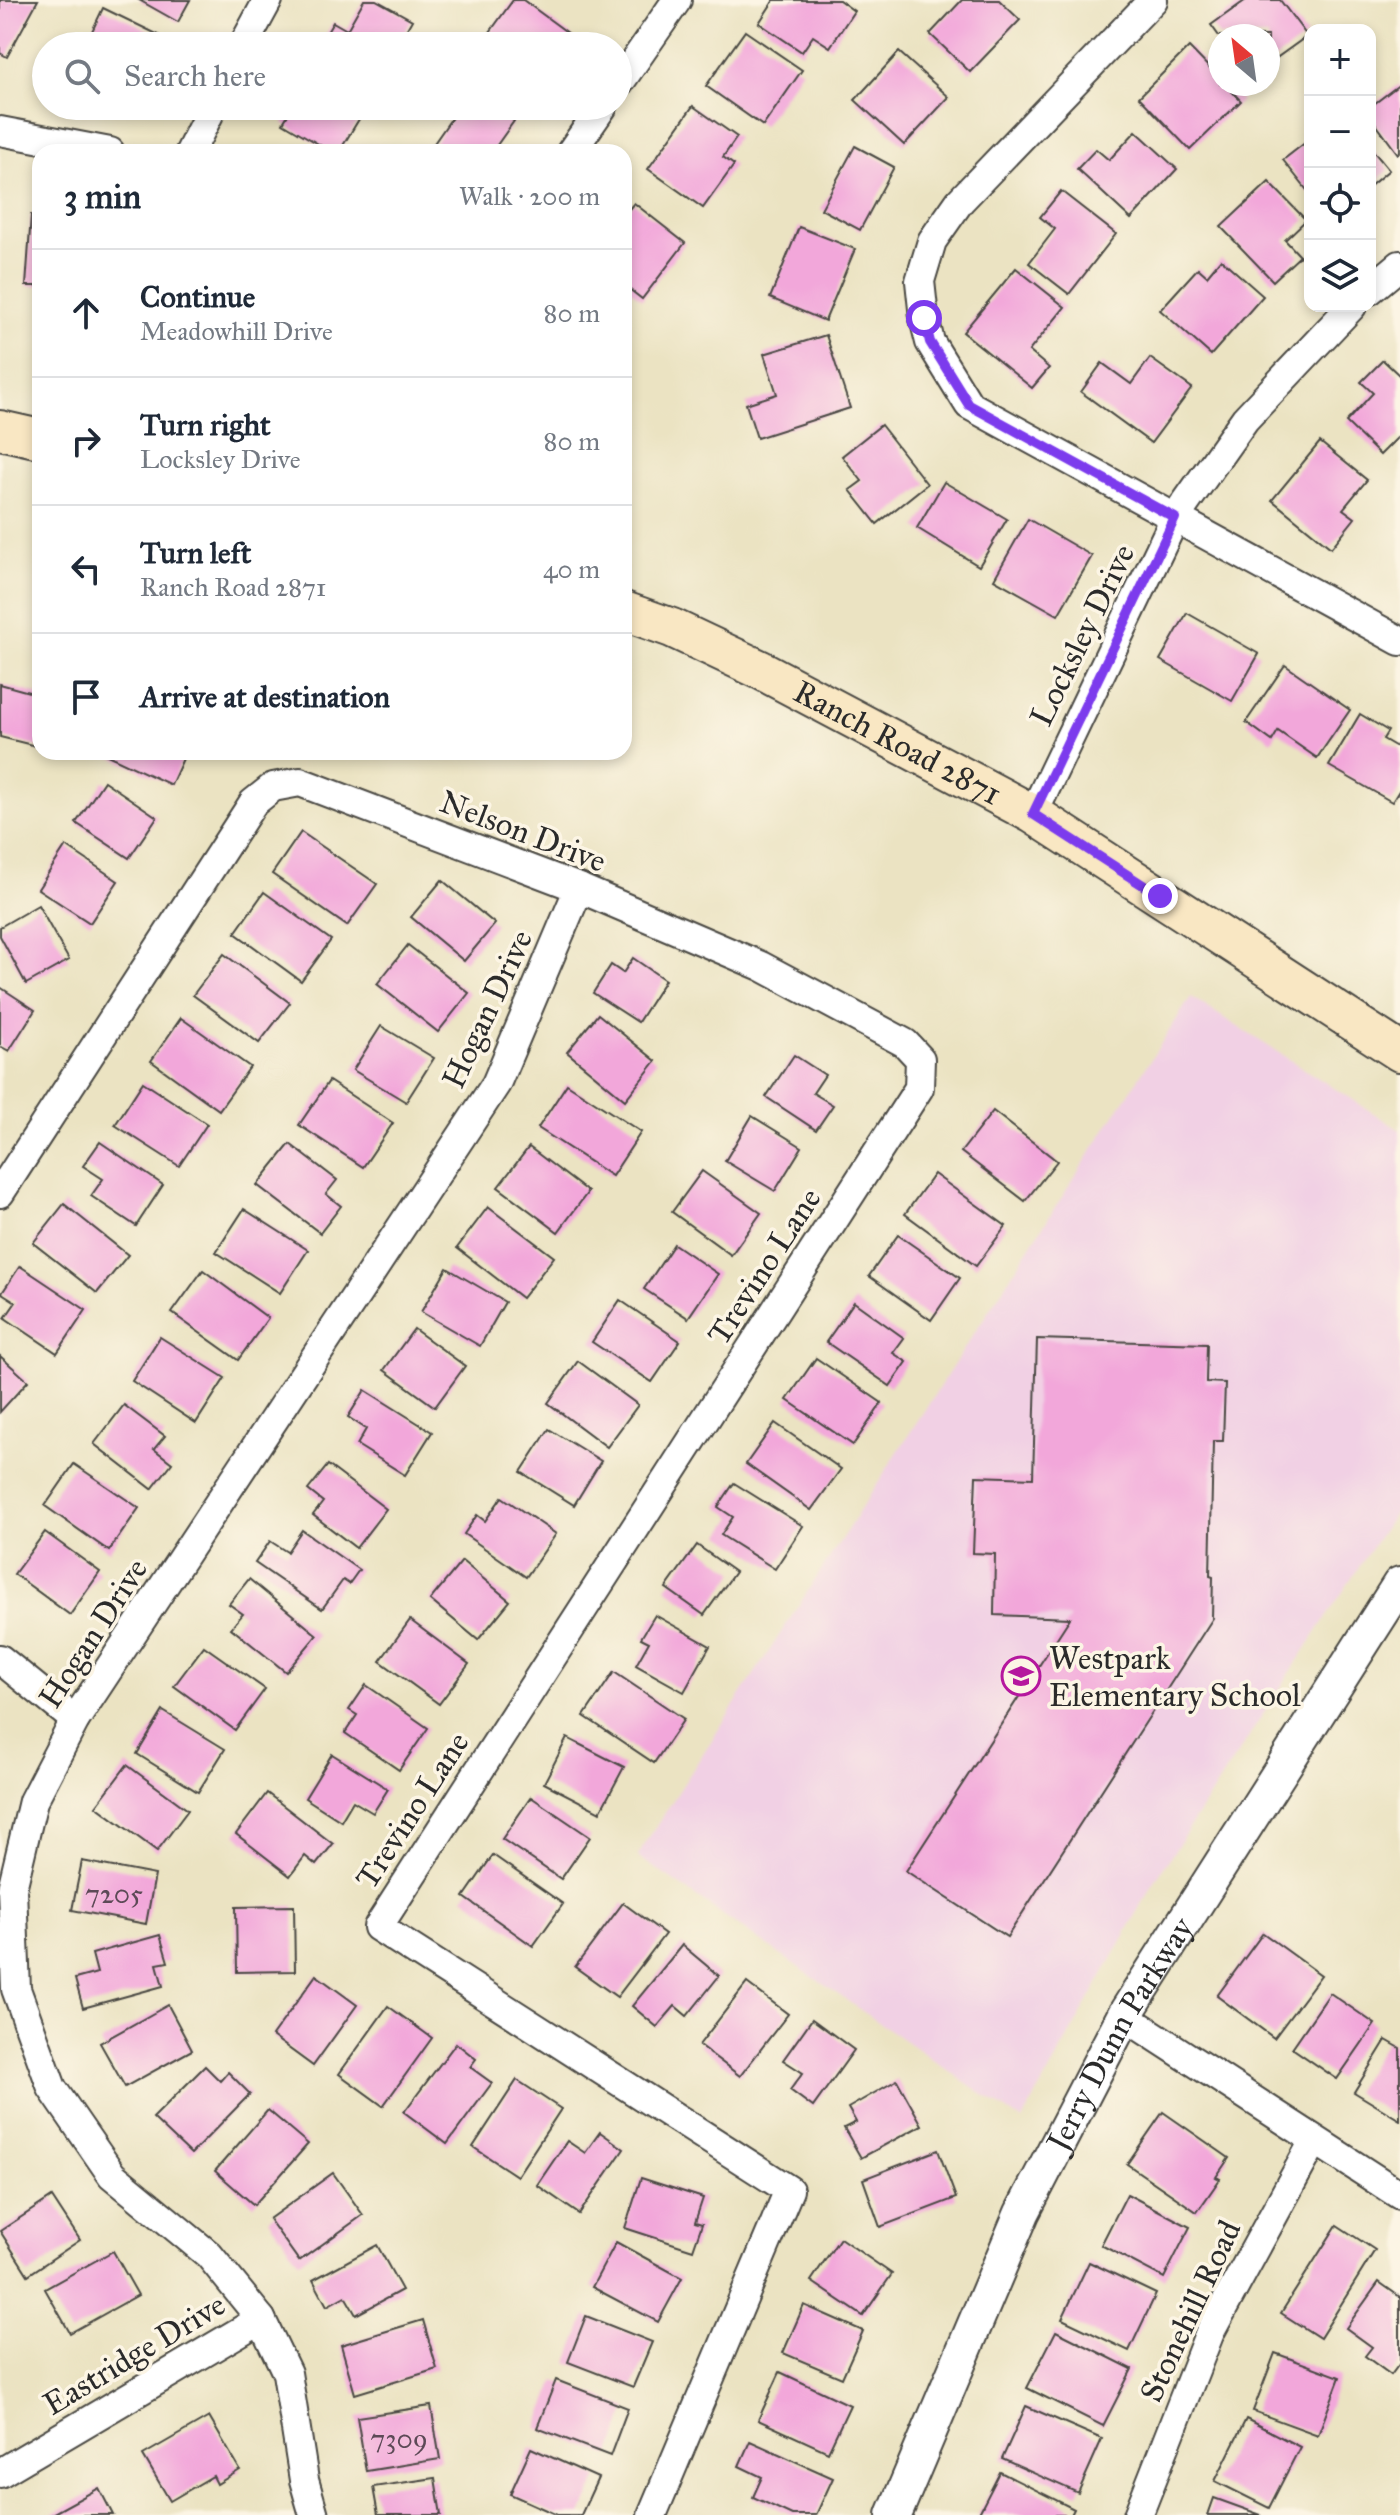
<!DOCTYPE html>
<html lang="en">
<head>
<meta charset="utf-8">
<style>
  :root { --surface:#fff; --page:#f2f2f3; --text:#1f2937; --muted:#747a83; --line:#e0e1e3 }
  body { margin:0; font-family:"IM FELL Great Primer",serif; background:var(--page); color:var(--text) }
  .controls { position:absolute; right:24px; top:24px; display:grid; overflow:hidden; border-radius:16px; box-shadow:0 4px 12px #0003 }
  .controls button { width:72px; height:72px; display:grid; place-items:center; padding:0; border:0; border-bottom:2px solid var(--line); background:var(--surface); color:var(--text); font:40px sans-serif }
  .compass { position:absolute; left:1208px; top:24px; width:72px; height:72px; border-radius:50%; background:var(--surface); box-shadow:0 4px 12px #0003; rotate:331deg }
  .stop { position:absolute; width:24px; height:24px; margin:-18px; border:6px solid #7c3aed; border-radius:50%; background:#fff }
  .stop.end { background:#7c3aed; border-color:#fff; box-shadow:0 2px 8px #0008 }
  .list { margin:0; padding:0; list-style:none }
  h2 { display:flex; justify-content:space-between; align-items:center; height:104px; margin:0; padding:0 32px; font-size:34px }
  h2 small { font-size:26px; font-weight:400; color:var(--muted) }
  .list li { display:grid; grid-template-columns:52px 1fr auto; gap:24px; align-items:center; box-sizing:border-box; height:128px; padding:0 32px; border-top:2px solid var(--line) }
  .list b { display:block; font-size:30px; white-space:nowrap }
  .list p { margin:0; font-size:26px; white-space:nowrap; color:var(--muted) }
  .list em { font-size:26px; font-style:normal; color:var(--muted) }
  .icon { flex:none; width:44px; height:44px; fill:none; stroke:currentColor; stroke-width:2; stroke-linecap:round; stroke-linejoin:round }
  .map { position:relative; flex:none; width:1400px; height:2515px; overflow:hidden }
  .search { position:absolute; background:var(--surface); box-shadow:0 4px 12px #0003; left:32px; top:32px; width:600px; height:88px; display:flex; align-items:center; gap:20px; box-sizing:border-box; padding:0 28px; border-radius:44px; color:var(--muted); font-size:30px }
  .panel { position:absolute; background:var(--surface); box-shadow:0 4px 12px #0003; left:32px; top:144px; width:600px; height:616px; border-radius:24px }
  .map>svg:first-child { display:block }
</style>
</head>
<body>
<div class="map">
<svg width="1400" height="2515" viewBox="0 0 1400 2515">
  <rect width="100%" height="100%" fill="#fcf5e5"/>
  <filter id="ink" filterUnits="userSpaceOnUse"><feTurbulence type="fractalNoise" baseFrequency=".0125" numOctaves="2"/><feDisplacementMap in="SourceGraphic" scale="16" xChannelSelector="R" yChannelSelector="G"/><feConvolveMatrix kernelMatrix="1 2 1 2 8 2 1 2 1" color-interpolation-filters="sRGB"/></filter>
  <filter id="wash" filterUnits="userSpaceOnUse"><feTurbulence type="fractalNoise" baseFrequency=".006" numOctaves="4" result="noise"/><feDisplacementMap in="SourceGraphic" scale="32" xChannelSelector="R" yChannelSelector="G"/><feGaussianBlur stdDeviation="1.8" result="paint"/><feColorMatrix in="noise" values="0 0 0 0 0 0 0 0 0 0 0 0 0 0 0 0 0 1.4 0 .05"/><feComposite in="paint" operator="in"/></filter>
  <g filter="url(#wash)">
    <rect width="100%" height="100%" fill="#ebe3c2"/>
    <path fill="#f1d0e4" d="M1191 997 1400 1130V1504L1156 1879 1022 2121 637 1856Z"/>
    <g id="blocks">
      <g fill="#f2a7da">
        <path d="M0 0H38L7 57 0 53Z"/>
        <path d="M139 0H190L178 22Z"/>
        <path d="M364 0H376L412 20 397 46H319L333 22 347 30Z"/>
        <path d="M513 0H523L572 36 565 46H480Z"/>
        <path d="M774 0H839L854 11 830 47 813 36 802 52 759 23Z"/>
        <path d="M962 0H999L1020 20 970 72 930 34Z"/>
        <path d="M1246 0H1280L1307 36 1268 64V36H1219L1211 25Z"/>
        <path d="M103 8 165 38 161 46H85Z"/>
        <path d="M745 31 802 70 763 126 706 86Z"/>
        <path d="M1189 47 1220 79V84H1225L1241 101 1190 150 1139 97Z"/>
        <path d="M899 52 949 97 904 145 855 100Z"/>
        <path d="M1400 84V152L1398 154 1370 116V107Z"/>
        <path d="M293 106H367L339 152H332L283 123Z"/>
        <path d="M460 106H493L514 121 492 152H428Z"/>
        <path d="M693 106 737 137 723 157 734 165 703 208 648 169Z"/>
        <path d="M1136 131 1177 169 1131 219 1077 169 1096 149 1109 160Z"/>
        <path d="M1310 139V194L1283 160Z"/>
        <path d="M855 146 894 167 860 230 821 209Z"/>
        <path d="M1370 147 1389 170 1370 186Z"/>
        <path d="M1269 182 1306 220 1285 240 1300 256 1273 281 1221 227Z"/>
        <path d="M1061 191 1116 234 1069 294 1029 263 1055 229 1040 217Z"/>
        <path d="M634 203 685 243 642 299 624 285V215Z"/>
        <path d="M31 215 40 216V286H26Z"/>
        <path d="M799 227 855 249 825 321 770 298Z"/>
        <path d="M1221 259 1263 296 1211 355 1160 310 1198 268 1207 276Z"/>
        <path d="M1016 268 1065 307 1029 351 1049 368 1032 388 963 332Z"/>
        <path d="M826 335 850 408 757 438 746 404 777 394 764 354Z"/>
        <path d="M1150 358 1192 388 1151 443 1081 392 1102 363 1131 384Z"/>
        <path d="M1383 360 1400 376V435L1380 455 1346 422 1373 393 1361 382Z"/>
        <path d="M881 425 927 484 877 524 850 490 862 481 842 456Z"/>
        <path d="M1320 442 1367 480 1343 509 1355 518 1331 548 1272 500Z"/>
        <path d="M944 482 1007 519 979 566 917 528Z"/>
        <path d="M1028 519 1092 556 1058 615 994 579Z"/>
        <path d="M1187 613 1259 654 1232 701 1160 660Z"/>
        <path d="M1285 665 1350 710 1317 758 1278 731 1272 741 1246 722Z"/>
        <path d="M0 684 40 695V747L0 737Z"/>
        <path d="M1360 714 1388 731 1383 739 1400 749V789L1392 802 1329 766Z"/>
        <path d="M101 752H186L171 785Z"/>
        <path d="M104 781 157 817 129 858 76 823Z"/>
        <path d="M301 832 377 884 347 926 272 874Z"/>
        <path d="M66 846 118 881 90 923 38 889Z"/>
        <path d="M442 880 495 924 464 961 411 917Z"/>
        <path d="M264 892 331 940 301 981 235 933Z"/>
        <path d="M38 905 69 960 26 984 0 936V927Z"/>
        <path d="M408 945 469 993 438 1032 377 984Z"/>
        <path d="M224 954 290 1003 259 1043 193 995Z"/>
        <path d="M633 958 665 980 638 1022 593 993 611 965 623 973Z"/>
        <path d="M0 987 35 1010 9 1051 0 1046Z"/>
        <path d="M598 1014 656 1061 625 1100 567 1052Z"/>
        <path d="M181 1018 250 1067 219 1110 151 1061Z"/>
        <path d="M381 1026 434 1058 406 1102 353 1070Z"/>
        <path d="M794 1055 825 1075 813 1093 833 1105 816 1130 766 1097Z"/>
        <path d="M329 1081 393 1123 363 1167 299 1125Z"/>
        <path d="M143 1082 207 1124 179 1166 115 1125Z"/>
        <path d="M567 1084 641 1132 612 1176 538 1128Z"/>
        <path d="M993 1111 1057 1161 1025 1201 961 1152Z"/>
        <path d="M752 1116 802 1147 775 1191 725 1161Z"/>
        <path d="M100 1142 163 1185 136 1226 91 1196 103 1179 83 1166Z"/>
        <path d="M290 1144 337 1180 326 1194 341 1206 320 1233 257 1185Z"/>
        <path d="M529 1147 588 1192 558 1232 498 1187Z"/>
        <path d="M702 1171 761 1213 731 1255 672 1212Z"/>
        <path d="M934 1174 1006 1226 976 1266 905 1214Z"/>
        <path d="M64 1204 128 1255 97 1293 33 1243Z"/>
        <path d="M488 1207 554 1257 522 1298 457 1248Z"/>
        <path d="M244 1209 308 1250 280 1293 216 1252Z"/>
        <path d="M898 1235 960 1278 931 1320 869 1276Z"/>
        <path d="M674 1244 718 1274 688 1318 644 1289Z"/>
        <path d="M20 1266 86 1310 57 1353 5 1318 16 1302 2 1293Z"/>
        <path d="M447 1268 505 1302 480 1346 421 1312Z"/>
        <path d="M203 1270 268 1318 238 1360 172 1313Z"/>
        <path d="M620 1300 680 1341 652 1382 592 1342Z"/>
        <path d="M854 1302 904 1338 893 1353 907 1362 890 1386 826 1342Z"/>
        <path d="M414 1329 465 1366 435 1407 384 1370Z"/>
        <path d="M160 1337 225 1378 196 1423 132 1381Z"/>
        <path d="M1037 1339 1207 1344 1206 1382 1225 1383 1223 1441H1213L1210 1576 1213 1577 1212 1617 1213 1618 1007 1937 906 1871 1070 1618 994 1615 995 1554 973 1553 976 1476 1033 1478Z"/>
        <path d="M0 1356 28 1381 0 1412Z"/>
        <path d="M816 1358 882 1403 853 1445 787 1400Z"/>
        <path d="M578 1361 638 1405 607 1447 548 1403Z"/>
        <path d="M365 1390 432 1432 405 1475 357 1445 366 1429 348 1417Z"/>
        <path d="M124 1405 165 1436 154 1449 172 1463 152 1489 94 1444Z"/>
        <path d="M775 1423 841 1469 811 1510 746 1464Z"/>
        <path d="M549 1429 601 1461 574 1505 521 1472Z"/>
        <path d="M74 1464 139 1508 109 1551 45 1506Z"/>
        <path d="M328 1465 386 1509 356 1548 313 1515 323 1502 308 1490Z"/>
        <path d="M734 1483 803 1526 775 1569 721 1535 733 1517 718 1507Z"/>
        <path d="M502 1497 556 1534 526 1577 464 1534 477 1515 485 1521Z"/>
        <path d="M302 1530 359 1570 349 1584 343 1580 322 1609 255 1563 270 1541 287 1552Z"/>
        <path d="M45 1532 100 1572 70 1615 14 1574Z"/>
        <path d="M697 1545 735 1572 704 1615 666 1588Z"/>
        <path d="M462 1561 510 1601 478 1640 430 1600Z"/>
        <path d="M249 1579 317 1635 286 1672 231 1628 243 1614 229 1604Z"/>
        <path d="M655 1615 710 1646 684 1692 636 1665 649 1642 641 1638Z"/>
        <path d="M410 1620 469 1664 439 1704 380 1661Z"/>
        <path d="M204 1646 265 1689 235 1730 174 1686Z"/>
        <path d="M614 1672 684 1719 654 1763 584 1716Z"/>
        <path d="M366 1685 428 1728 399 1770 345 1733 357 1715 349 1710Z"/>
        <path d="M163 1711 225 1749 198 1792 137 1754Z"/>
        <path d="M567 1738 624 1767 600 1812 544 1783Z"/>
        <path d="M332 1754 388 1789 373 1813 353 1801 341 1821 305 1798Z"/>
        <path d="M127 1765 188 1810 157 1851 96 1806Z"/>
        <path d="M267 1793 333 1844 316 1865 305 1856 290 1876 236 1834Z"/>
        <path d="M531 1797 590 1837 561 1879 502 1839Z"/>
        <path d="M493 1855 563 1904 533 1946 464 1897Z"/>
        <path d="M82 1861 155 1875 146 1924 72 1910Z"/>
        <path d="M623 1903 665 1934 617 1997 575 1967Z"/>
        <path d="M294 1906 295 1971 237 1972 236 1907Z"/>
        <path d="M1263 1933 1321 1975 1274 2038 1217 1996Z"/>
        <path d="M160 1935 168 1962 157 1964 163 1986 83 2008 75 1979 97 1973 92 1954Z"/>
        <path d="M682 1945 719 1976 687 2016 675 2006 657 2027 632 2006Z"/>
        <path d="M316 1975 357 2005 313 2066 272 2036Z"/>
        <path d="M747 1983 788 2014 740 2076 699 2045Z"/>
        <path d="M1330 1993 1375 2024 1337 2079 1292 2048Z"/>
        <path d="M168 2005 192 2050 125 2087 100 2043Z"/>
        <path d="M388 2006 432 2038 383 2106 339 2074Z"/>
        <path d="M812 2019 854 2050 813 2107 790 2090 803 2073 783 2060Z"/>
        <path d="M1386 2040 1400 2048V2120L1354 2092Z"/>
        <path d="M456 2043 476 2059 470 2067 492 2083 447 2144 404 2112Z"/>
        <path d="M205 2066 220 2081 228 2072 250 2094 191 2154 153 2118Z"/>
        <path d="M517 2080 561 2109 517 2176 473 2147Z"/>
        <path d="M897 2080 922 2125 861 2158 844 2128 856 2122 848 2108Z"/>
        <path d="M268 2110 308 2144 254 2205 215 2171Z"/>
        <path d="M1163 2112 1229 2158 1216 2177 1220 2179 1197 2212 1127 2164Z"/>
        <path d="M600 2132 624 2149 579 2214 537 2185 567 2141 585 2153Z"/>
        <path d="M938 2150 956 2198 880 2227 863 2179Z"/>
        <path d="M333 2173 363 2215 299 2261 269 2219Z"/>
        <path d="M641 2178 703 2198 695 2222 702 2224 693 2250 625 2228Z"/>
        <path d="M1127 2194 1190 2227 1164 2278 1101 2245Z"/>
        <path d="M52 2197 80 2240 28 2275 0 2231Z"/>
        <path d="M1337 2225 1375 2250 1320 2338 1281 2313Z"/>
        <path d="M840 2238 892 2274 863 2316 811 2281Z"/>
        <path d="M616 2242 682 2278 658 2322 592 2287Z"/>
        <path d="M377 2245 402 2290 356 2315 345 2296 327 2306 313 2280Z"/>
        <path d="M113 2251 138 2295 70 2333 45 2289Z"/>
        <path d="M1089 2262 1156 2294 1129 2351 1062 2319Z"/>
        <path d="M1379 2282 1400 2297V2363L1391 2375 1365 2356 1372 2347 1346 2328Z"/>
        <path d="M804 2305 863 2331 842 2378 783 2353Z"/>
        <path d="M586 2316 652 2342 633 2387 568 2362Z"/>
        <path d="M423 2320 437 2369 355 2394 341 2345Z"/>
        <path d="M1056 2331 1132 2369 1103 2426 1027 2388Z"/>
        <path d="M1275 2353 1340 2377 1318 2435 1253 2411Z"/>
        <path d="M780 2372 850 2405 828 2452 758 2420Z"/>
        <path d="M556 2380 628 2408 610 2456 537 2428Z"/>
        <path d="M431 2406 440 2459 366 2471 357 2417Z"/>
        <path d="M1026 2406 1102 2439 1078 2493 1002 2459Z"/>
        <path d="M209 2417 240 2470 217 2484 213 2476 170 2501 143 2455Z"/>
        <path d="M1246 2419 1300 2447 1269 2508 1215 2481Z"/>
        <path d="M750 2441 833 2478 816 2515H792L753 2497 762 2477 739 2466Z"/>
        <path d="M531 2448 598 2478 581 2515H557L510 2494Z"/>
        <path d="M1000 2472 1074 2509 1071 2515H978Z"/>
        <path d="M435 2478 441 2515H378L373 2487Z"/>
        <path d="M99 2488 113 2515H50Z"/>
        <path d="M1214 2498 1261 2515H1208Z"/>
      </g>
    </g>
  </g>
  <g filter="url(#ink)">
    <use href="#blocks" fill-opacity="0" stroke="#484742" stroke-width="2"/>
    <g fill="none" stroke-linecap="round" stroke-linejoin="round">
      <g stroke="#484742" stroke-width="32">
        <g id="minor">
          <path d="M1153 0 960 201 932 241 920 281 924 318 930 342 969 405 1400 641"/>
          <path d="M243 46 268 0"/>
          <path d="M618 85 677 0"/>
          <path d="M0 131 110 152"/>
          <path d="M190 152 213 106"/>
          <path d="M571 152 603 106"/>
          <path d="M1370 290 1400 265"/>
          <path d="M1033 814 1175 518 1245 419 1352 306"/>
          <path d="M0 1193 253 803 273 787 300 782 579 888 761 966 905 1043 920 1059 919 1088 378 1927 789 2190 652 2515"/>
          <path d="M0 1659 75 1720"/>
          <path d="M1124 2016 1400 2195"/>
          <path d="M0 2473 261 2319"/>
          <path d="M314 2515 304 2480 287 2373 261 2319 209 2255 112 2175 52 2088 16 1989 12 1889 33 1801 75 1720 496 1084 579 888"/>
          <path d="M1138 2515 1210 2332 1314 2141"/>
        </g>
      </g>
      <g stroke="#484742" stroke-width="38">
        <g id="tertiary">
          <path id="s1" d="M894 2515 1022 2213 1124 2016 1400 1584"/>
        </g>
      </g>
      <g stroke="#484742" stroke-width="42">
        <g id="secondary">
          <path d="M0 430 40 439"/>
          <path id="s2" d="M624 611 672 628 761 670 1033 814 1400 1052"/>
        </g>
      </g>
      <use href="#minor" stroke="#fff" stroke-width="28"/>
      <use href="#tertiary" stroke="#fff" stroke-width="34"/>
      <use href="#secondary" stroke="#f9e7c3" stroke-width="38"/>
    </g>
  </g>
  <g fill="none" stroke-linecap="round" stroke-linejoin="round" filter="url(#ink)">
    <path stroke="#7c3aed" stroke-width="10" d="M924 318 930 342 969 405 1175 518 1033 814 1160 896"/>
  </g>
  <defs>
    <g id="school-ring" transform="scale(2)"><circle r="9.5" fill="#fcf5e5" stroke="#b5179e" stroke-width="1.5"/><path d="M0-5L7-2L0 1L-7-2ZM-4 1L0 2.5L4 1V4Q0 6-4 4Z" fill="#b5179e"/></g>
  </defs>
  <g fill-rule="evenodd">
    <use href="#school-ring" x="1021" y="1676"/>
  </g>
  <g text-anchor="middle" stroke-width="7" stroke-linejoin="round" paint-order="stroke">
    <g font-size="28" fill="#5d4a57">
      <text x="114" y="1903">7205</text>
      <text x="399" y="2448">7309</text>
    </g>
    <g font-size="32" fill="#2b2b2b" stroke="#fcf5e5">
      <text transform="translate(1082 635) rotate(-64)" y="11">Locksley Drive</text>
      <text dy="11" stroke="none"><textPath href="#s2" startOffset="304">Ranch Road 2871</textPath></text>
      <text transform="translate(523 831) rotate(21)" y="11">Nelson Drive</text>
      <text transform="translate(487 1009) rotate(-65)" y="11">Hogan Drive</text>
      <text transform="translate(764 1266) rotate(-57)" y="11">Trevino Lane</text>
      <text transform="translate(93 1633) rotate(-57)" y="11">Hogan Drive</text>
      <text transform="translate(412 1810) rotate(-57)" y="11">Trevino Lane</text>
      <text dy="11" stroke="none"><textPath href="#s1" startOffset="532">Jerry Dunn Parkway</textPath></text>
      <text transform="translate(1190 2311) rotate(-65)" y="11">Stonehill Road</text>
      <text transform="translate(134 2354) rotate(-31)" y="11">Eastridge Drive</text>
    </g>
    <g font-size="32" fill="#2b2b2b" stroke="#fcf5e5" text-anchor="start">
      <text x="1049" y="1669">Westpark<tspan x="1049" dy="37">Elementary School</tspan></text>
    </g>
  </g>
</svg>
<div class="controls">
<button>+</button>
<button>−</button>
<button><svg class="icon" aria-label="locate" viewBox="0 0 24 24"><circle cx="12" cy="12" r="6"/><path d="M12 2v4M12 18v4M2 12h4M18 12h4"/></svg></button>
<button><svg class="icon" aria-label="layers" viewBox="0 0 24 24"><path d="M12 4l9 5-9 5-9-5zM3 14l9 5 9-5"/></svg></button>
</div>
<svg class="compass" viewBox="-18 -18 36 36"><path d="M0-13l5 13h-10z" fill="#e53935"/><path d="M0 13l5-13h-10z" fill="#747a83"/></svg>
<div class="stop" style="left:924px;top:318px"></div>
<div class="stop end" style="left:1160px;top:896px"></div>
<div class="search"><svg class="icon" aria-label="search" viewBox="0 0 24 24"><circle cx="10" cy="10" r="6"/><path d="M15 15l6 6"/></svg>Search here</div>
<section class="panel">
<h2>3 min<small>Walk · 200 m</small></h2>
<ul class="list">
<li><svg class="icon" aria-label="ahead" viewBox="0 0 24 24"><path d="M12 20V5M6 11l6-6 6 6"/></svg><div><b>Continue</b><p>Meadowhill Drive</p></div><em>80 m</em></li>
<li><svg class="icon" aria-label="right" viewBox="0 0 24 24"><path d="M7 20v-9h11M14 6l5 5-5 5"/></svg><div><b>Turn right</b><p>Locksley Drive</p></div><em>80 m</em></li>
<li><svg class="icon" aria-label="left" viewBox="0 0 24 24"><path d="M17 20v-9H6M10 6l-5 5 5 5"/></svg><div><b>Turn left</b><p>Ranch Road 2871</p></div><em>40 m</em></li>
<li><svg class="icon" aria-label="arrive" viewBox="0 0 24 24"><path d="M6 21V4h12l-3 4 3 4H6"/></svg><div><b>Arrive at destination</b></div></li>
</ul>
</section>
</div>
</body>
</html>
